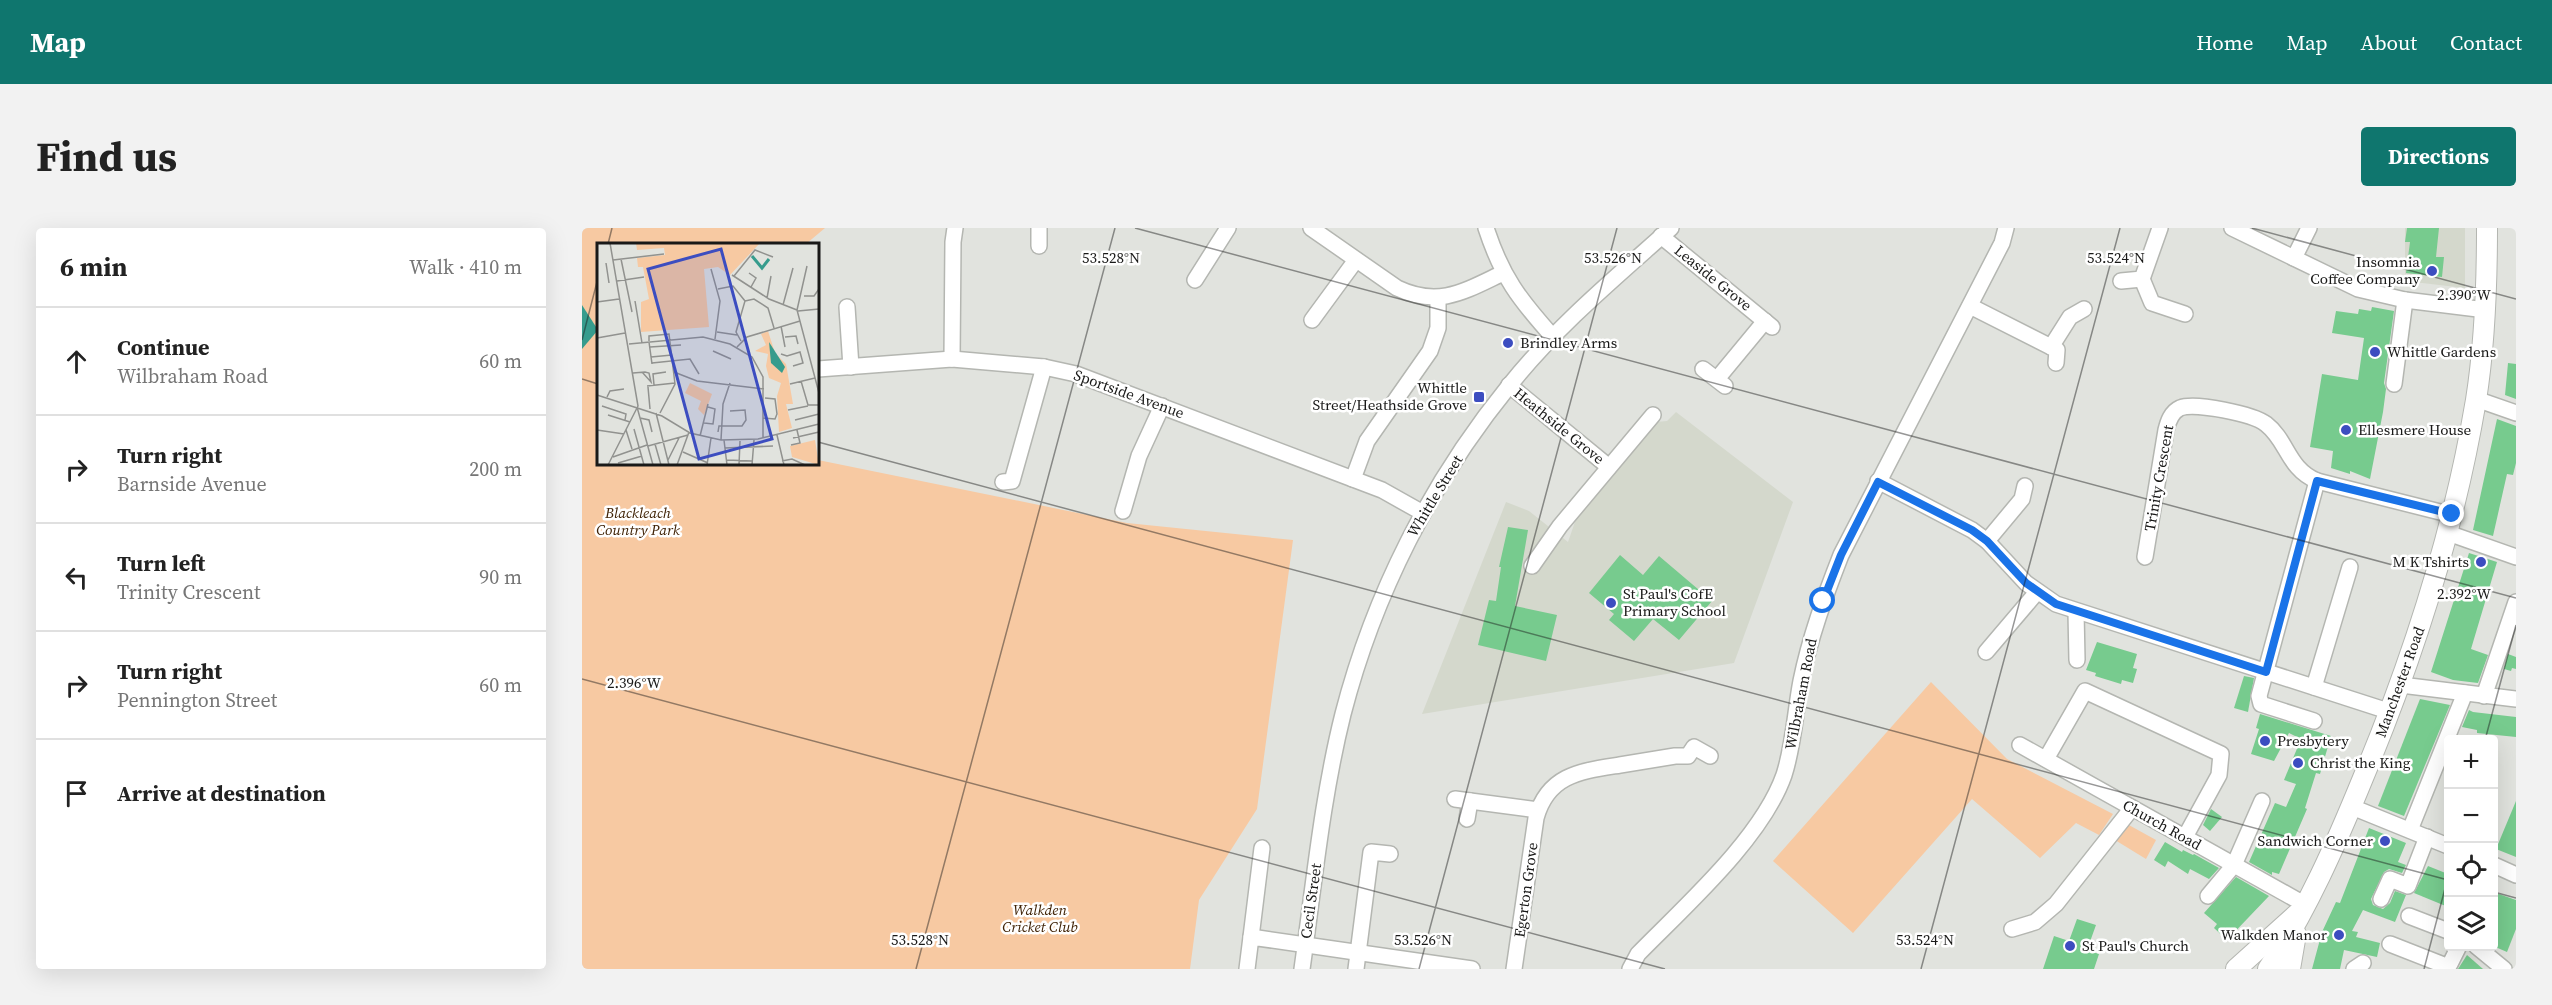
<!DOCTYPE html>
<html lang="en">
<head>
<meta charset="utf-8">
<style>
  :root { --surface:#fff; --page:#f2f2f2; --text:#222; --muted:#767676; --line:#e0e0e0; --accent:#0f766e }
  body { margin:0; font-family:"Source Serif 4",serif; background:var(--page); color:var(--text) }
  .controls { position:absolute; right:18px; bottom:18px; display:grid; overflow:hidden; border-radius:6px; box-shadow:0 6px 24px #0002 }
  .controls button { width:54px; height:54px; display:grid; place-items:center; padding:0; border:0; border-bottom:2px solid var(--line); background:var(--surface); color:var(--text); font:30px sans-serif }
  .stop { position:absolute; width:18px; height:18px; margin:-14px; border:4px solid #1a73e8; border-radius:50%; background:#fff }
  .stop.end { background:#1a73e8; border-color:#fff; box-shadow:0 2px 6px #0008 }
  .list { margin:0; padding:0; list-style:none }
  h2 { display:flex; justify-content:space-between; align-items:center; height:78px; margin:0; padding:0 24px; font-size:26px }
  h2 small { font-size:20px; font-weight:400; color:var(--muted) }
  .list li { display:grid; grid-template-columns:39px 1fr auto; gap:18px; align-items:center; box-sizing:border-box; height:108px; padding:0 24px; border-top:2px solid var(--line) }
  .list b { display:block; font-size:22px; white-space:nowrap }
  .list p { margin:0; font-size:20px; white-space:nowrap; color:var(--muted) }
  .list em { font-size:20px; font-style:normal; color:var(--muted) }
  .icon { flex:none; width:33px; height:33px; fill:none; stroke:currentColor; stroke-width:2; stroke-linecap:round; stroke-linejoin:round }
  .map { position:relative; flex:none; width:1934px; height:741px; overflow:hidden; border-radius:6px }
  header { display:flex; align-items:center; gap:36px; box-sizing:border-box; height:84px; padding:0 30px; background:var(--accent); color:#fff }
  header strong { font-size:28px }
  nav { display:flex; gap:33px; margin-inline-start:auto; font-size:21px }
  .intro { display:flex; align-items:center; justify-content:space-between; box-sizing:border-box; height:144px; padding:0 36px }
  h1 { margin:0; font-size:42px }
  .button { padding:15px 27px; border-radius:6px; background:var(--accent); color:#fff; font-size:21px; font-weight:700 }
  main { display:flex; gap:36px; padding:0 36px }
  aside { flex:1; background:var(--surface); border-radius:6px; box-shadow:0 6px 24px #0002 }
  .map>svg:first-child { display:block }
</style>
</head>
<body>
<header>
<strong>Map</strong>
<nav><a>Home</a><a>Map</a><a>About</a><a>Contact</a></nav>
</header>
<div class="intro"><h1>Find us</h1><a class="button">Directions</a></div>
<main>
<aside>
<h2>6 min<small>Walk · 410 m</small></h2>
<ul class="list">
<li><svg class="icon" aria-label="ahead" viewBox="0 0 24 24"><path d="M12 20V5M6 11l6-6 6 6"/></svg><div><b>Continue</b><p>Wilbraham Road</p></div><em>60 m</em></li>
<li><svg class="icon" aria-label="right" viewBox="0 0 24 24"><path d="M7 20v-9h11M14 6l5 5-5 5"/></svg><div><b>Turn right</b><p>Barnside Avenue</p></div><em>200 m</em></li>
<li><svg class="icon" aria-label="left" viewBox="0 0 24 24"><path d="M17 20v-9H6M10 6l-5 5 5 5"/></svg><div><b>Turn left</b><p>Trinity Crescent</p></div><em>90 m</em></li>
<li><svg class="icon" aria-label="right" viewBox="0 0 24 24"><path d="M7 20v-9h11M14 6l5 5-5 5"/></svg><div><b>Turn right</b><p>Pennington Street</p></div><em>60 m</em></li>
<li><svg class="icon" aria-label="arrive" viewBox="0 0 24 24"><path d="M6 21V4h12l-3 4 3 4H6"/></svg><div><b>Arrive at destination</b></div></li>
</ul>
</aside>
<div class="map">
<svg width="1934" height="741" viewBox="0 0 1934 741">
  <rect width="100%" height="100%" fill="#e1e3de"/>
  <g fill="#d4d8cc">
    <path d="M1823 0H1883V60L1823 53Z"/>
    <path d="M1094 184 1211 274 1152 435 840 486 924 274 947 283 986 314 995 288 1074 194 1085 193Z"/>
  </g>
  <g fill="#f7c9a2">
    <path d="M0 0H243L224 16H16V236H236V232L545 295 711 312 675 581 617 672 608 741H0Z"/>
    <path d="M1349 454 1425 531 1531 586 1517 607 1494 595 1458 630 1390 571 1271 705 1191 633Z"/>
    <path d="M1545 596 1574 612 1564 631 1533 612Z"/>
  </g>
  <path fill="#369c8d" d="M0 77 16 102 0 121Z"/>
  <g fill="#77cb8e">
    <path d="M1825 0H1857L1854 29H1862L1860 49 1824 45 1828 14H1823Z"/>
    <path d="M1790 79 1812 83 1802 155 1804 161 1801 184 1788 251 1768 243V246L1749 240 1751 223 1728 219 1740 146 1776 152 1782 110 1750 105 1754 83 1776 86 1777 81 1789 83Z"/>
    <path d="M1926 135 1934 136V171L1923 167Z"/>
    <path d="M1915 191 1934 198V235L1931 247 1925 246 1911 308 1891 302Z"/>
    <path d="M926 299 946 302 933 378 975 387 964 433 896 417 907 372 914 373 919 339H917Z"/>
    <path d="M1887 325 1915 334 1889 421 1906 427 1896 455 1871 452 1849 444Z"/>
    <path d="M1038 327 1061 347 1077 328 1130 373 1097 412 1071 391 1052 413 1027 392 1032 386 1007 365Z"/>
    <path d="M1515 414 1555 426 1551 440 1555 441 1551 455 1540 452 1539 456 1513 448 1514 445 1504 442Z"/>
    <path d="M1926 426 1934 429V441L1930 440 1929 443 1922 441Z"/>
    <path d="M1662 448 1672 450 1666 484 1652 480Z"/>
    <path d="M1838 471 1868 477 1822 588 1796 578Z"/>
    <path d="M1887 482 1891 484 1934 489V509L1895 505V502L1880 499Z"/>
    <path d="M1678 486 1749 508 1738 546 1734 545 1723 580 1725 581 1697 646 1690 644V647L1667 634 1693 575 1704 579 1714 556 1702 552 1719 511 1707 505 1692 533 1669 526 1677 501 1674 500Z"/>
    <path d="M1934 573V629L1914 621Z"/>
    <path d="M1629 581 1640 589 1628 603 1621 597Z"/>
    <path d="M1787 600 1824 615 1816 634 1824 637 1820 645 1807 641 1802 644 1789 671 1791 677 1801 681 1808 675 1813 663 1824 667 1813 694 1781 682 1770 703 1776 704 1774 709 1798 715 1795 729 1762 722 1758 741H1730L1740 704 1754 674 1758 675Z"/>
    <path d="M1583 614 1600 624 1601 622 1611 627 1612 626 1637 640 1627 651 1608 641 1606 646 1586 633 1583 639 1572 632Z"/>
    <path d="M1846 638 1866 646V679L1832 665Z"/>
    <path d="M1654 649 1687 668 1645 712 1632 700 1635 696 1622 685Z"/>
    <path d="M1911 664 1934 672V701L1925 724 1911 718Z"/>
    <path d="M1495 691 1514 697 1505 722 1517 726 1512 741H1461L1472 708 1487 713Z"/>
    <path d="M1885 727 1901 741H1876Z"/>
  </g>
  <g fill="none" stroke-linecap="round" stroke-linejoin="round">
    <g stroke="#b4b6b1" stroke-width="18">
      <g id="minor">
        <path d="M729 0 815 60C857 80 883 63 921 45"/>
        <path d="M904 0C920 49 937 71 971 109"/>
        <path d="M1650 0 1776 61 1823 72 1904 82"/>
        <path d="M1079 8 1190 99"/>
        <path d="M457 18V0"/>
        <path d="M1712 30 1727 0"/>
        <path d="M1560 51 1570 75 1603 86"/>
        <path d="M613 52 646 0"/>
        <path d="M1539 53 1560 51 1578 0"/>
        <path d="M1388 78 1475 122 1474 135"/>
        <path d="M265 79 269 139"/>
        <path d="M730 92 774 32"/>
        <path d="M1469 119 1488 89 1502 81"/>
        <path d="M370 131 371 14 373 0"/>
        <path d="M236 141 370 131 462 139 494 146 800 262 841 285"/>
        <path d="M1121 141 1143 158"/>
        <path d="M1135 151 1183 93"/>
        <path d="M1812 156 1823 72"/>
        <path d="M927 157 1027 239"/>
        <path d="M1894 171 1934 185"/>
        <path d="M771 251 785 213 848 123 856 100V70"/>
        <path d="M1296 253 1390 302 1405 313 1444 355 1474 376 1809 484"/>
        <path d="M1735 253 1870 287"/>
        <path d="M421 254 430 253 462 139"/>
        <path d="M541 283 557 228 580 178"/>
        <path d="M1866 305 1934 329"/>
        <path d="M1405 313 1440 271 1443 258"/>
        <path d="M1563 329 1584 202C1586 194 1589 184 1598 180 1613 174 1671 186 1684 196 1706 213 1705 240 1735 253L1677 468 1679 476 1732 493"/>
        <path d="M950 338 978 298 1071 187"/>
        <path d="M1494 384 1495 432"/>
        <path d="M1404 424 1455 364"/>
        <path d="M1819 457 1934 471"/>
        <path d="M1732 459 1768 339"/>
        <path d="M1902 468 1934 374"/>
        <path d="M1438 517 1722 676"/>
        <path d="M1464 531 1503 463 1639 526 1637 547 1603 609"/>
        <path d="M873 571 956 582"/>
        <path d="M1770 579 1866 618"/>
        <path d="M885 591 888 573"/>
        <path d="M1828 602 1883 465"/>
        <path d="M1912 637 1934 647"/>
        <path d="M1626 668 1652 637 1680 573"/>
        <path d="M1799 671 1808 651 1826 658 1845 609"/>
        <path d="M1827 688 1866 703"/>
        <path d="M1430 701 1453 694 1474 676 1550 580"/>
        <path d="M669 709 680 620"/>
        <path d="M1808 716 1864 738 1868 736 1877 718"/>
        <path d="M1894 718 1922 741"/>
        <path d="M665 741 669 709 890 741"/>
        <path d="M720 741C732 656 740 570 761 486 792 366 849 254 927 158 974 99 1033 50 1089 0"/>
        <path d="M774 741 789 624 808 626"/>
        <path d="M932 741 954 590C966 546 1000 543 1038 537 1056 534 1075 531 1093 528H1106L1112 519 1128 528"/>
        <path d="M1048 741 1056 726C1103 678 1180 610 1202 547 1212 516 1213 484 1219 453 1228 409 1243 368 1259 327L1420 15 1424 0"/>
        <path d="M1772 741 1781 735"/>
      </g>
    </g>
    <g stroke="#b4b6b1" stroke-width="22">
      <g id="major">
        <path d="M1654 741 1715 686"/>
        <path d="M1686 741C1725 682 1754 616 1781 550 1832 428 1872 303 1894 172 1903 115 1905 57 1905 0"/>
        <path d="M1708 741 1714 706"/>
      </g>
    </g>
    <use href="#minor" stroke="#fff" stroke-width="15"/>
    <use href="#major" stroke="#fff" stroke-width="20"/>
  </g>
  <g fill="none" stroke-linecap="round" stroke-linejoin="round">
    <path stroke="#1a73e8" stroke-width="8" d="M1241 373 1259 327 1296 254 1390 302 1405 313 1444 355 1474 376 1684 444 1735 253 1870 286"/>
  </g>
  <path fill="none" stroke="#191918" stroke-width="1.5" stroke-opacity="0.45" d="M553 0 1934 370M1670 0 1934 71M26 16 30 0M0 112 16 50M0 151 16 156M236 214 1866 652M0 451 1083 741M1903 512 1934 397M1912 664 1934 670M334 741 533 0M837 741 1035 0M1339 741 1538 0M1842 741 1866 649"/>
  <g fill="#3c4dc0" stroke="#fff" stroke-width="2">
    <circle cx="1850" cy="43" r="6"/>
    <circle cx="926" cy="115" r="6"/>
    <circle cx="1793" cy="124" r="6"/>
    <rect x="891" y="163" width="12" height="12" rx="3"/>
    <circle cx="1764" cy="202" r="6"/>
    <circle cx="1899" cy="334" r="6"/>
    <circle cx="1029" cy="375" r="6"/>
    <circle cx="1683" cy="513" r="6"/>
    <circle cx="1716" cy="535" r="6"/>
    <circle cx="1803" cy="613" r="6"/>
    <circle cx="1757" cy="707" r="6"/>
    <circle cx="1488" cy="718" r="6"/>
  </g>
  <g text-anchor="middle" stroke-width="5" stroke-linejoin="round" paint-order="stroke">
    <g font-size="15" fill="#191918" stroke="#fff" text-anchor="start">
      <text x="1838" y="39" text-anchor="end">Insomnia<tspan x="1838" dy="17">Coffee Company</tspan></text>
      <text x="938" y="120">Brindley Arms</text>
      <text x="1805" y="129">Whittle Gardens</text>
      <text x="885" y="165" text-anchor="end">Whittle<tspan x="885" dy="17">Street/Heathside Grove</tspan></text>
      <text x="1776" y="207">Ellesmere House</text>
      <text x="1887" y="339" text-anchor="end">M K Tshirts</text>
      <text x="1041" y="371">St Paul's CofE<tspan x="1041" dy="17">Primary School</tspan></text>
      <text x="1695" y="518">Presbytery</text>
      <text x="1728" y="540">Christ the King</text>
      <text x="1791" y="618" text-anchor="end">Sandwich Corner</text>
      <text x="1745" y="712" text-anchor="end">Walkden Manor</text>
      <text x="1500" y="723">St Paul's Church</text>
    </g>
    <g font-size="15" fill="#191918" stroke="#fff">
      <text transform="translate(1131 50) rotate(39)" y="5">Leaside Grove</text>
      <text transform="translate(547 166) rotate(20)" y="5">Sportside Avenue</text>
      <text transform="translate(977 198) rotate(39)" y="5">Heathside Grove</text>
      <text transform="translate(1577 250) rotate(-80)" y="5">Trinity Crescent</text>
      <text transform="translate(853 268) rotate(-59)" y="5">Whittle Street</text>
      <text transform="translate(1818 454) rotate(-70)" y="5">Manchester Road</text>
      <text transform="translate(1219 466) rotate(-79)" y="5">Wilbraham Road</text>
      <text transform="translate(1580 597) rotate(29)" y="5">Church Road</text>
      <text transform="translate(944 662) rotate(-82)" y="5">Egerton Grove</text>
      <text transform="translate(729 673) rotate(-82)" y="5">Cecil Street</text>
    </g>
    <g font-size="15" font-style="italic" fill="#3f2205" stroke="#fff">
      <text x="56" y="290">Blackleach<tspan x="56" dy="17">Country Park</tspan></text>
      <text x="458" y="687">Walkden<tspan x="458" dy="17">Cricket Club</tspan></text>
    </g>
  </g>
  <g transform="translate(15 15)">
    <rect width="222" height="222" fill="#e1e3de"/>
    <path d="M39 0H163L133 32 121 24 107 26 112 84 44 89V59L52 56 46 24H41L40 15 68 12 67 5 40 7ZM171 88 178 110 189 121 196 161H189L195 185 182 189 180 153 184 140 172 135 169 123 171 111 158 108 169 102 164 91ZM93 140 115 151 107 172 101 166 104 158 88 150ZM218 197 222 222 195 214 193 203Z" fill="#f7c9a2"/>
    <path d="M172 99 188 124 185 130 174 120Z" fill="#369c8d"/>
    <path fill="none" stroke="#369c8d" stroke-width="3" d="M155 13 165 25 172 16"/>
    <path fill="none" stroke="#91928f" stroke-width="1.5" d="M24 16 35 69M16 17 67 11M9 20 12 40M210 23 200 67 222 150M114 26 123 58 118 96M152 30 159 35 154 44M135 32 172 56 200 67M137 33 158 7 176 14M20 38 47 34M121 46 136 43 148 58 139 89 144 98M207 53H217L222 46M170 55 174 33M38 58 45 100M148 58 157 56 171 65 177 85M0 59 22 56M186 62 196 25M201 68 222 66M184 83 188 104M120 89 140 92M188 94 199 93 201 101M0 95 28 90M52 98V93L72 91 78 141 63 170M52 99 55 121M32 101 106 94 133 101 155 114 166 134V195M53 104 84 102M140 104 150 94 203 78M116 108 134 116M184 111 190 113 203 109 206 120 196 123M54 114 75 112M55 120 93 116 102 131M77 129 100 138 167 146M36 130 48 129 52 130 54 139 45 129M204 138 211 162H222M193 141 218 135M57 142 56 131 69 129M50 143 78 140M51 144 53 166M0 152 65 173 93 190 124 197 161 196 222 181M10 154 13 148 27 146M5 163 29 171 28 177M40 164 56 222M191 167 211 163M59 170 72 222M11 172 33 179M43 175 52 177 55 189M166 175 178 176 180 171 178 156 168 155M198 177 222 171M107 180 116 181 118 166 111 164M37 186 47 222M0 187 27 191M29 187 35 206M121 189 122 183H145L149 177 148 167 133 168M180 192 187 222M103 193 111 161M196 195 222 189M124 197 126 161 133 140M127 197 130 222M58 201 64 222M194 202 203 200 200 187M51 203 91 192M128 205 176 203M86 209 111 220M16 214 50 202M71 217 82 195M130 217 155 218M185 218 195 216 208 222M21 220 45 213M11 222 41 163 13 0M80 222 92 189M110 222 114 195M142 222 143 198M155 222 157 197"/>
    <path fill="#3c4dc0" fill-opacity="0.15" stroke="#3c4dc0" stroke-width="3" d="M124 6 175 196 102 216 51 26Z"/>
    <rect width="222" height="222" fill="none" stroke="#191918" stroke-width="3"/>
  </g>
  <g font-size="15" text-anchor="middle" fill="#191918" stroke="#fff" stroke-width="5" stroke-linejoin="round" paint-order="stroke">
    <text x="529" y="35">53.528°N</text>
    <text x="1031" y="35">53.526°N</text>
    <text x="1534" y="35">53.524°N</text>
    <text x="1882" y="72">2.390°W</text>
    <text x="1882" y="371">2.392°W</text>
    <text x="52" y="460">2.396°W</text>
    <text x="338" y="717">53.528°N</text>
    <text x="841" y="717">53.526°N</text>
    <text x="1343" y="717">53.524°N</text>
  </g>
</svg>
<div class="controls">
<button>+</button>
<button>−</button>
<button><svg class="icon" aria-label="locate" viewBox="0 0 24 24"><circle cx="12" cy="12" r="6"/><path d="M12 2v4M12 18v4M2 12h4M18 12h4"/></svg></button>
<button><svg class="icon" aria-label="layers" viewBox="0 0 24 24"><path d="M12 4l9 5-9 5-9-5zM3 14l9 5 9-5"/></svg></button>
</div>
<div class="stop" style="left:1241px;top:373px"></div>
<div class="stop end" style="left:1870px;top:286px"></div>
</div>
</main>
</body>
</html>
